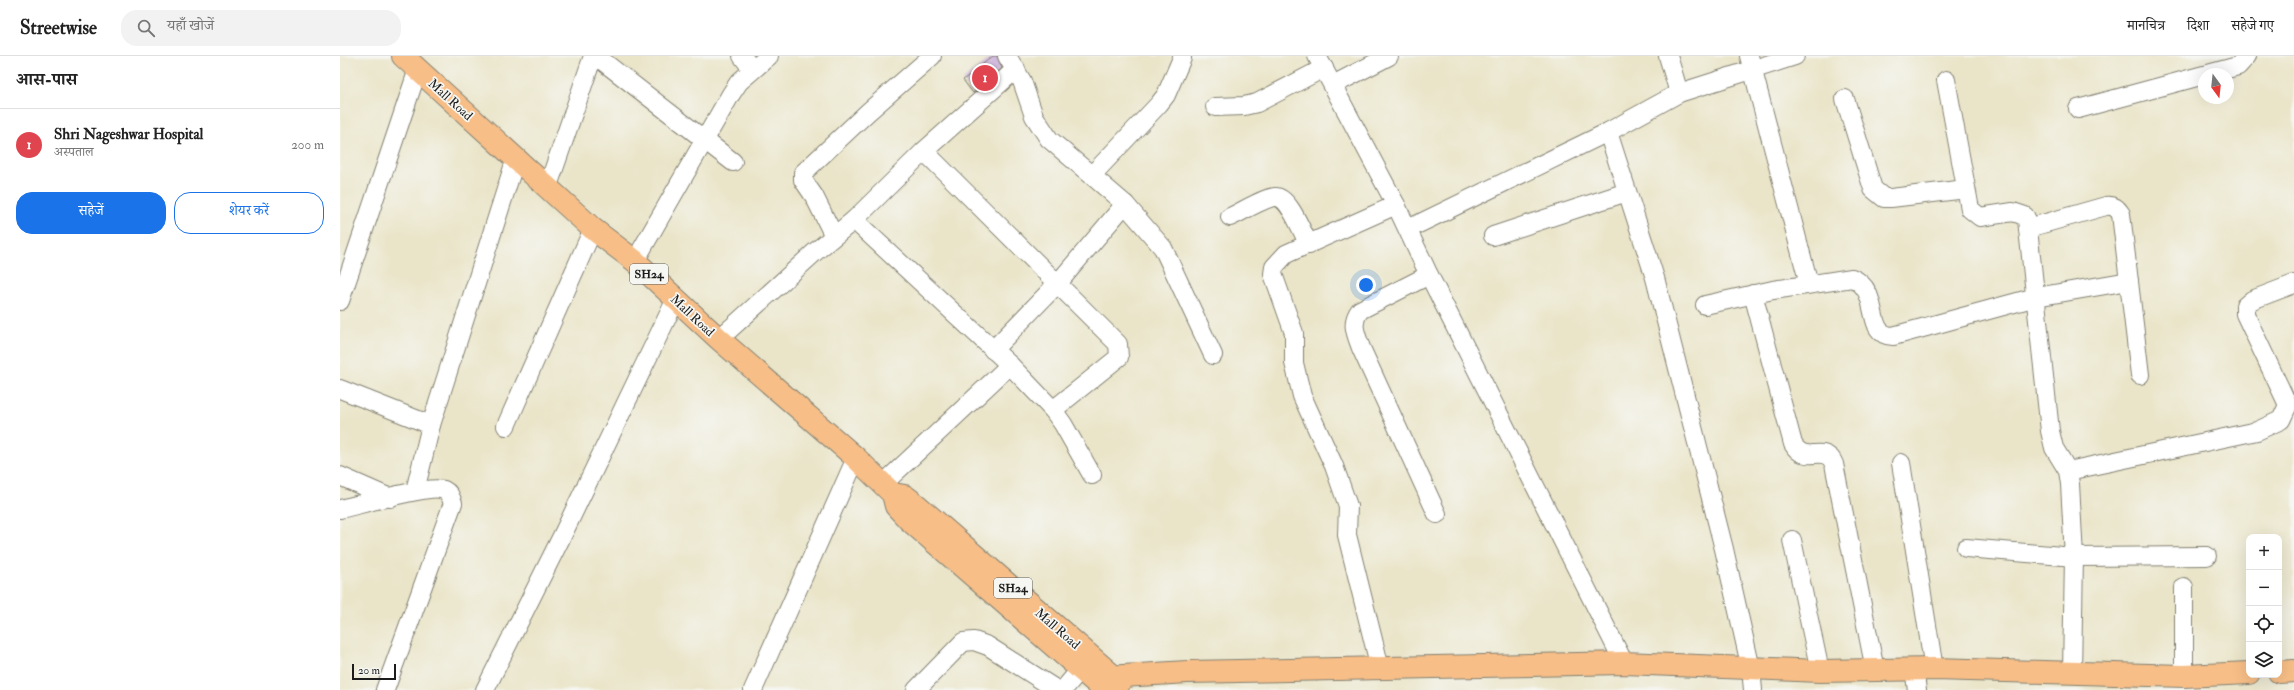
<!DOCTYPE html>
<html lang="hi">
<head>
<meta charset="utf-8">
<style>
  :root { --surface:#fff; --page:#f2f2f2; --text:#222; --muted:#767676; --line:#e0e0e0; --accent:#1a73e8 }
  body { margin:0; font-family:"IM FELL Double Pica","Noto Serif Devanagari",serif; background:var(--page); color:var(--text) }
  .controls { position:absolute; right:12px; bottom:12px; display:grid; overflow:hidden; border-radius:8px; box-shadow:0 4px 16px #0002 }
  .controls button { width:36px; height:36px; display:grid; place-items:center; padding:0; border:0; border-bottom:1px solid var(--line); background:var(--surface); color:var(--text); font:20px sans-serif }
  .compass { position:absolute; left:1858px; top:12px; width:36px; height:36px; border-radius:50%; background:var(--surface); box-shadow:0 4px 16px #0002; rotate:165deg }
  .scale { position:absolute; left:12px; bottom:10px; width:44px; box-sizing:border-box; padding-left:4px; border:2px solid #1c1c1c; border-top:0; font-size:11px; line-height:14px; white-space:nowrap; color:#1c1c1c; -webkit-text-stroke:3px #f6f6f2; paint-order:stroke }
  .you { position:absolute; left:1026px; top:229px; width:14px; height:14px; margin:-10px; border:3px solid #fff; border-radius:50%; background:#1a73e8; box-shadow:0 0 0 6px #1a73e833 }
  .badge { display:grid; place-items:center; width:26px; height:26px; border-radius:50%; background:var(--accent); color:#fff; font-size:13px; font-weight:700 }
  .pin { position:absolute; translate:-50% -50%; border:2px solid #fff; box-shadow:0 1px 4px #0006 }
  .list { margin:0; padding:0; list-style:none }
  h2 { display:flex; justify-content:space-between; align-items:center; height:52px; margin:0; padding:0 16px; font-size:17px }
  h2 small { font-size:13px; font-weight:400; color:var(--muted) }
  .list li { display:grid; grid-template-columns:26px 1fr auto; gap:12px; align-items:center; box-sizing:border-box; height:72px; padding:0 16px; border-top:1px solid var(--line) }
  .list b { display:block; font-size:15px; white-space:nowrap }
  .list p { margin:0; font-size:13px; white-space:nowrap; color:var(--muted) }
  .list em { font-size:13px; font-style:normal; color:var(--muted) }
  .actions { display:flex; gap:8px; padding:12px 16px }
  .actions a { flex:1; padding:9px 0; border:1px solid var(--accent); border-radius:16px; text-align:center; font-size:14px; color:var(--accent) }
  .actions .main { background:var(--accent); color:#fff }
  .icon { flex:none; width:22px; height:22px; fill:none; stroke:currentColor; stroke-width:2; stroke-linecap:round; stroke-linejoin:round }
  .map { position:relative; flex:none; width:1954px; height:634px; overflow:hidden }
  header { display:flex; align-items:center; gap:24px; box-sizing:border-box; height:56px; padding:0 20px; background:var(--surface); border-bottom:1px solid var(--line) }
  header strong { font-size:19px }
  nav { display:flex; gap:22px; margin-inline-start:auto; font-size:14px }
  .search { width:280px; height:36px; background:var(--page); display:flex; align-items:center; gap:10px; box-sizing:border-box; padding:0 14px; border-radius:16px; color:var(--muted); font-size:15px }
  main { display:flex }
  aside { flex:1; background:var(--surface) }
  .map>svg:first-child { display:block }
</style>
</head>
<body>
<header>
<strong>Streetwise</strong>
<div class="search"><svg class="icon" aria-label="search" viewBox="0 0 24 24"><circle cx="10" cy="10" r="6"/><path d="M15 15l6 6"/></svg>यहाँ खोजें</div>
<nav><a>मानचित्र</a><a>दिशा</a><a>सहेजे गए</a></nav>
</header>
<main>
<aside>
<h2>आस-पास<small></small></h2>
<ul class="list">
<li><span class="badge" style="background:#e0444e">1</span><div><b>Shri Nageshwar Hospital</b><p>अस्पताल</p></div><em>200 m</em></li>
</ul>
<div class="actions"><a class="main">सहेजें</a><a>शेयर करें</a></div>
</aside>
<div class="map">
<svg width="1954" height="634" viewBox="0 0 1954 634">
  <rect width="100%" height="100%" fill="#f6f6f2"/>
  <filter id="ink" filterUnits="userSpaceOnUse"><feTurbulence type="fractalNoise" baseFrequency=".025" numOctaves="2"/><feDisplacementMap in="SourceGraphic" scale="8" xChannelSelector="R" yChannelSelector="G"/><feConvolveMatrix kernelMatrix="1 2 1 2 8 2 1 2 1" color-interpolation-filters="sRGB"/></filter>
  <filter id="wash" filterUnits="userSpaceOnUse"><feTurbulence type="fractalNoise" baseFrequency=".012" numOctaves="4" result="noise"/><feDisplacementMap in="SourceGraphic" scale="16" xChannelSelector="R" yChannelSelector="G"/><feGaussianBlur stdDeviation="0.9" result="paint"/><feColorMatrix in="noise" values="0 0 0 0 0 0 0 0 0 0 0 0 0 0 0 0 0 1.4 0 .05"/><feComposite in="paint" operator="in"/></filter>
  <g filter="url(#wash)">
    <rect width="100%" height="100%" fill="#eae5c9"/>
    <g id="blocks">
      <path fill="#caaeda" d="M653 0H657L662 12 633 37 623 24Z"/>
    </g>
  </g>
  <g filter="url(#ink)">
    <use href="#blocks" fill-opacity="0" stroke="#838072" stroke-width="1"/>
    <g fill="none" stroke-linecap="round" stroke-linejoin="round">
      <g stroke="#838072" stroke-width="20">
        <g id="minor">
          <path d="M256 0 393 106"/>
          <path d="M402 0 412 13"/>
          <path d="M667 0 682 25 694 60 709 83 785 148 823 192 873 299"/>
          <path d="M977 0 1056 149 1089 219 1284 607"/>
          <path d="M1328 0 1339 37"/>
          <path d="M1409 0 1469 228"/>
          <path d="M1868 18 1898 10 1907 0"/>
          <path d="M1606 24 1630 153 1640 161 1673 156 1685 160 1687 164 1710 375 1714 392 1728 415 1730 428 1734 501 1732 617"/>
          <path d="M993 29 1049 0"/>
          <path d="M1505 43 1533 133 1544 142H1551L1626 133"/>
          <path d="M875 51 904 50 917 47 984 12"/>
          <path d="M1738 53 1864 19"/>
          <path d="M1268 76 1315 222 1384 493 1411 613 1413 634"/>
          <path d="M584 95 778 288 779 301 713 354"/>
          <path d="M753 118 819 48 826 39 842 2"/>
          <path d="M208 130 253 0"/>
          <path d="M890 161C902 156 923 142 935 141 949 140 963 178 969 189"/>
          <path d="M514 164 670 309 713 354 723 368 752 419"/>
          <path d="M1688 172 1766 150C1774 149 1777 152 1781 158L1800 319"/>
          <path d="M1068 173 1268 76 1339 37 1455 0"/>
          <path d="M494 180 474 140 463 124V117L528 56 592 0"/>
          <path d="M1153 180 1287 136"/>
          <path d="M295 205 391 38 399 26 429 0"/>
          <path d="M1089 219 1020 254C1010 267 1016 278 1021 292L1097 458"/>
          <path d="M1413 238 1453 388C1465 410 1485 386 1494 408L1535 614"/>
          <path d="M0 245 78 13"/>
          <path d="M1365 249 1433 234 1512 222C1543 235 1523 279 1553 280L1696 241 1789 225"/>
          <path d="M379 283 475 196 514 164 584 95 676 13"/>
          <path d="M653 294 719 226 785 148"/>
          <path d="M0 333 91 369"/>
          <path d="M166 370 253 173"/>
          <path d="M1561 407 1594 613"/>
          <path d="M1728 415 1917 375 1941 364 1948 349 1905 258V250L1912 244 1954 228"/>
          <path d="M0 420 50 442"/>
          <path d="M543 428 670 309"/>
          <path d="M75 435 91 369 176 102"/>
          <path d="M0 453C18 449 92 428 104 434 110 437 111 442 113 447L45 634"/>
          <path d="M1452 484 1480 615"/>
          <path d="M1626 492 1734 501 1867 500"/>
          <path d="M1844 531V620"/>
          <path d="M1040 612 1007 479 1008 450 994 410 962 340 954 307V277L933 218 934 211 946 198 1056 149"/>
          <path d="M1574 613 1577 634"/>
          <path d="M145 634 223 478 336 243"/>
          <path d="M413 634 516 402"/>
          <path d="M576 634 623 586 634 585 648 590 717 634"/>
          <path d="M723 634 749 603"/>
        </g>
      </g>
      <g stroke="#838072" stroke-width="24">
        <g id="major">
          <path d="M63 0 253 173 295 205 379 283 516 402 553 438 556 450 569 464 762 632"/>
          <path d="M553 438 565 440 578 450 780 626"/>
          <path d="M1939 616 1954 615"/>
          <path d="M751 622 847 616 1284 607 1480 615 1594 613 1844 620 1909 617"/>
        </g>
      </g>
      <use href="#minor" stroke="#fff" stroke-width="18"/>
      <use href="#major" stroke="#f7be87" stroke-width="22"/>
    </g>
  </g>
  <g text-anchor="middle" stroke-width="3.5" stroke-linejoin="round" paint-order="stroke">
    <g fill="#f6f6f2" stroke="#5d5d5c" stroke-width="1">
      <rect x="290" y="208" width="38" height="20" rx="3"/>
      <rect x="654" y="522" width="38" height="20" rx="3"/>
    </g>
    <g font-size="12" font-weight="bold" fill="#1c1c1c">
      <text x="309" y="222">SH24</text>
      <text x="673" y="536">SH24</text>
    </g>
    <g font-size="13" fill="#1c1c1c" stroke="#f6f6f2">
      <text transform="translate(111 43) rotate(42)" y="5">Mall Road</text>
      <text transform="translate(353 259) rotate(43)" y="5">Mall Road</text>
      <text transform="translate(718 572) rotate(41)" y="5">Mall Road</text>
    </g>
  </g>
</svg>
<div class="controls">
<button>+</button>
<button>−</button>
<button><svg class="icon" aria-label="locate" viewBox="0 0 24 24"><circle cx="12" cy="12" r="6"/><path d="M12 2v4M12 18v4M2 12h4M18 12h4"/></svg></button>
<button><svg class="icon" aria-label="layers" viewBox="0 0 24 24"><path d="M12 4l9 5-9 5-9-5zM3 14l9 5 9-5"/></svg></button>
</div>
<svg class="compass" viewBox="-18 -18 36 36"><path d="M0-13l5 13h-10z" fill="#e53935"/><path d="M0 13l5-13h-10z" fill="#767676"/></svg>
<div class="scale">20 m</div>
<div class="you"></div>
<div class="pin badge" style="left:645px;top:22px;background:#e0444e">1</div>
</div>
</main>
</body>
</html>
